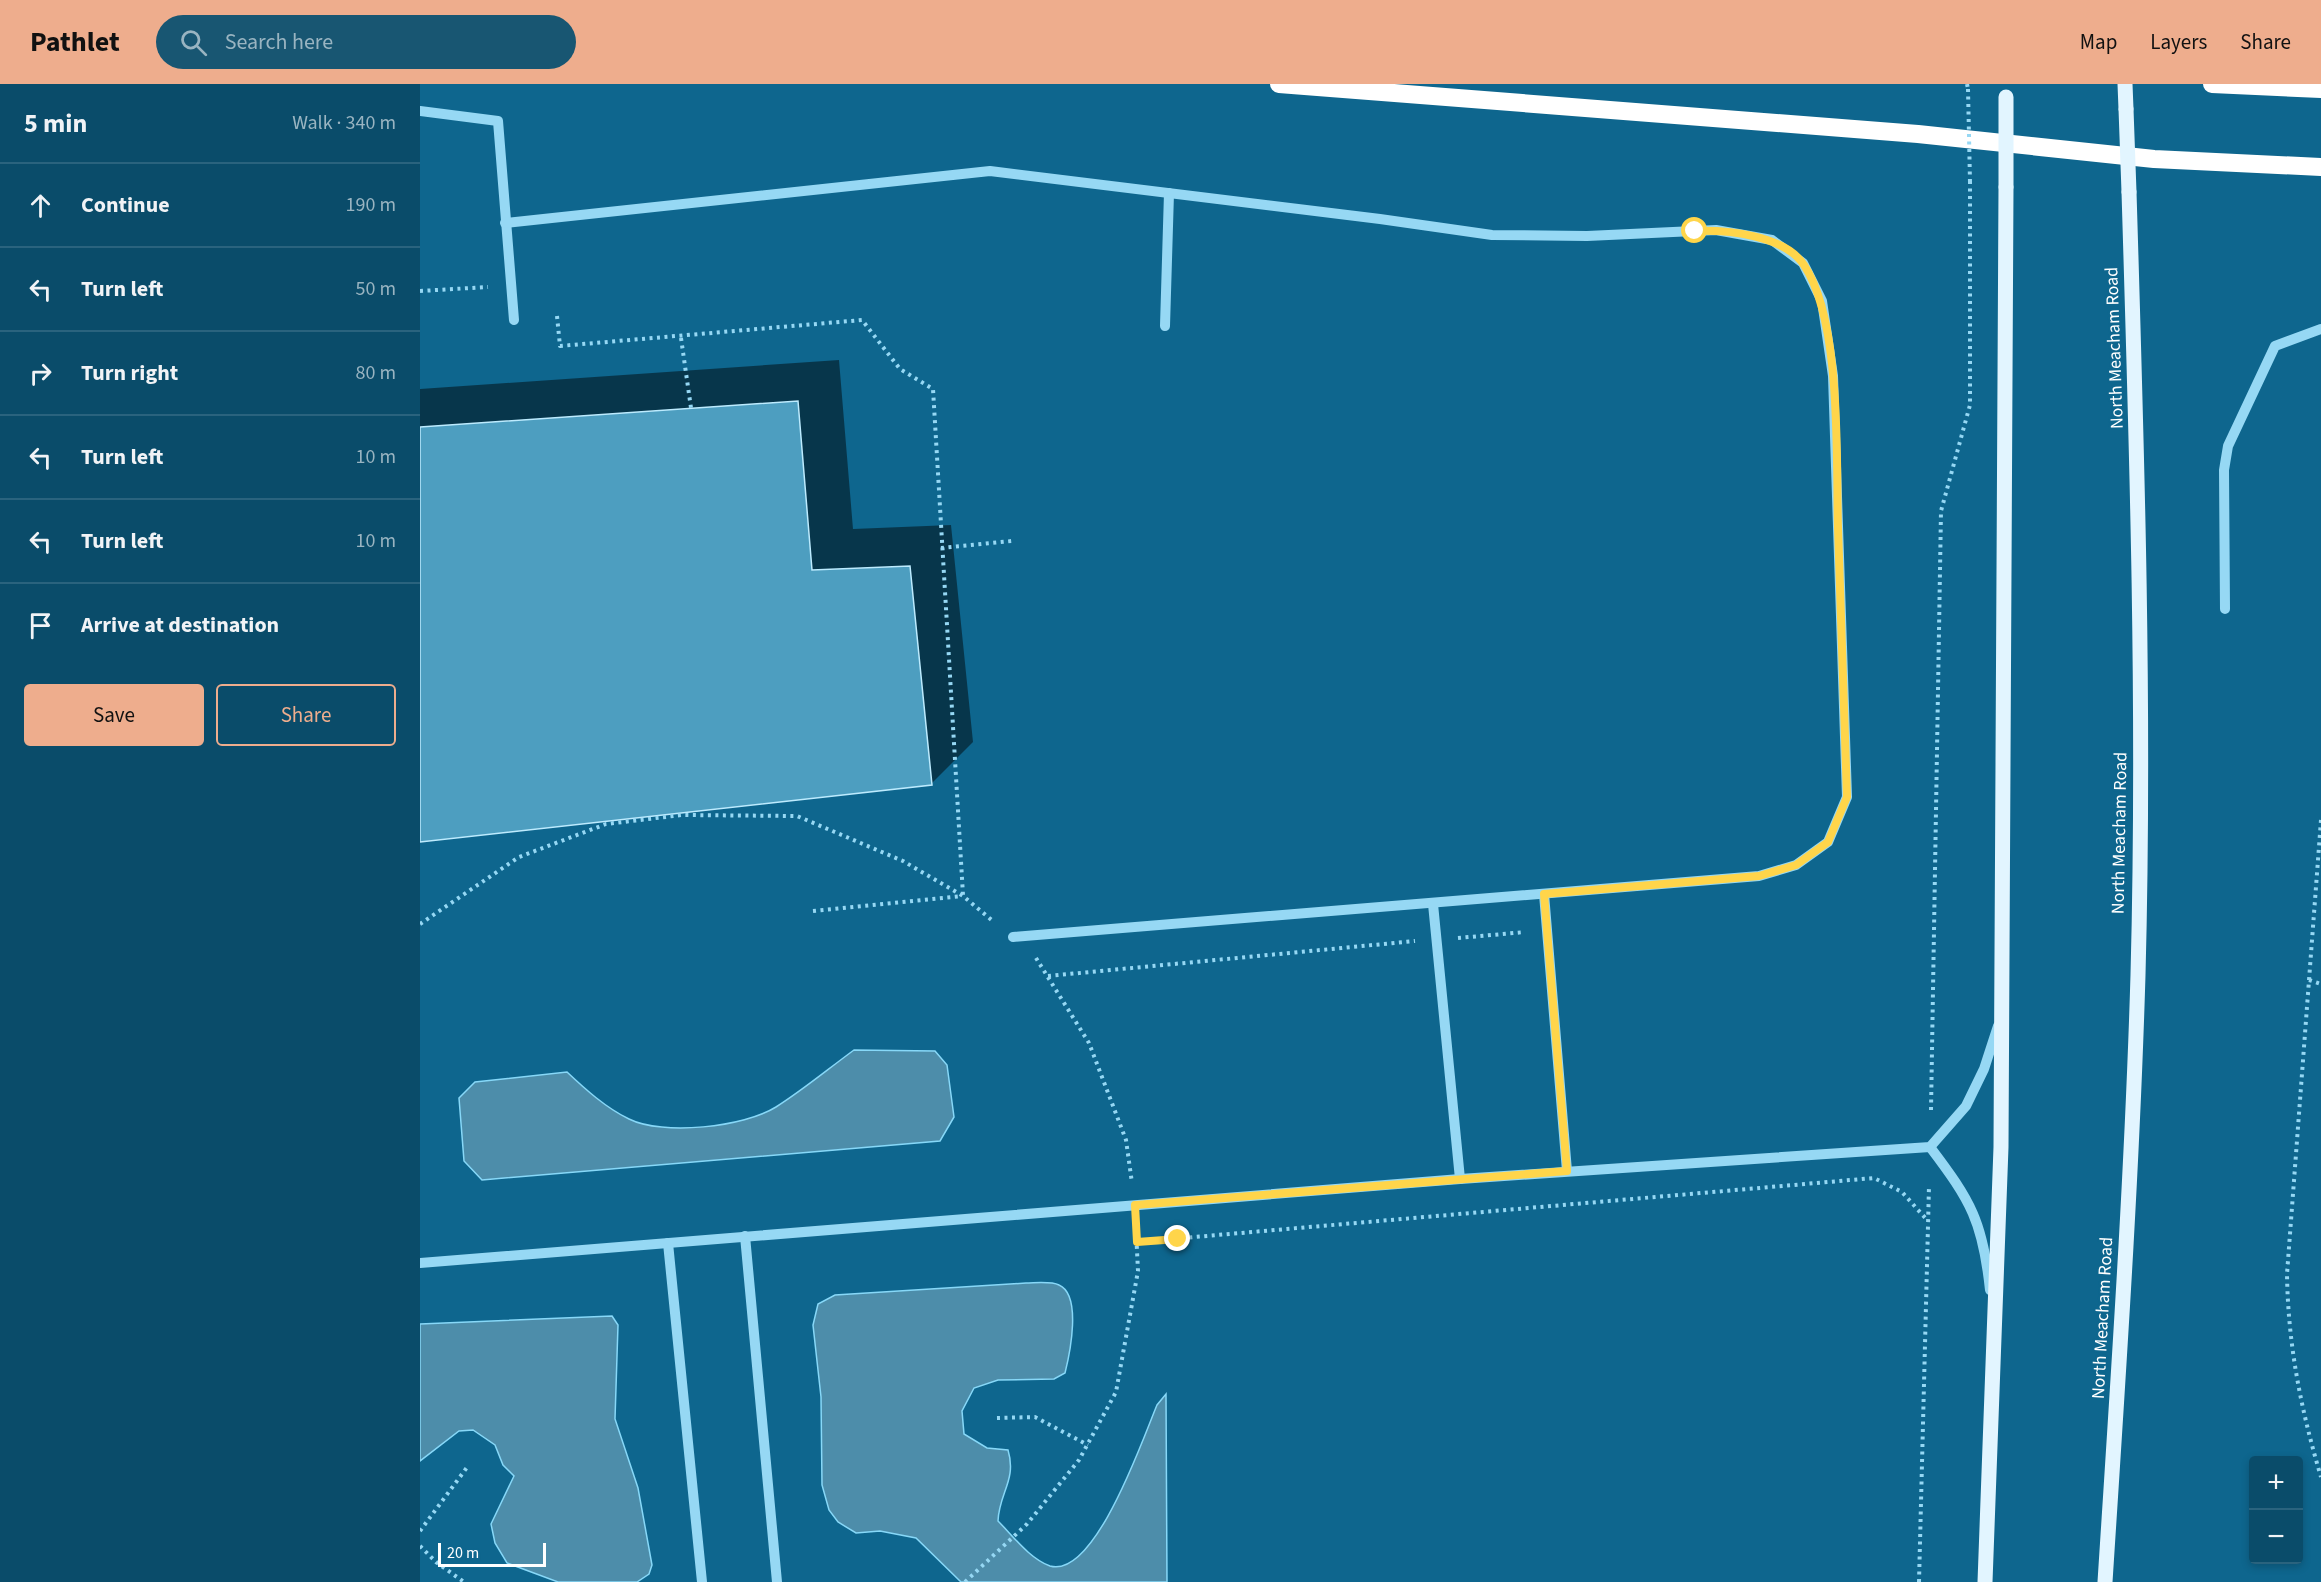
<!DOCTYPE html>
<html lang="en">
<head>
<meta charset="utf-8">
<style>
  :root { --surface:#0a4c6a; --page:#185672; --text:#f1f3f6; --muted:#99b4c1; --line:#2a637e; --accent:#eead8d }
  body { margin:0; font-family:"Source Sans 3",sans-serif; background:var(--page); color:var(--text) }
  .controls { position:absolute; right:18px; bottom:18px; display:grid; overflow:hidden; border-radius:6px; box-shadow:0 3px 9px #0003 }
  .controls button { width:54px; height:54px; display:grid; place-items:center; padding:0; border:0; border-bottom:2px solid var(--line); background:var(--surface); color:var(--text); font:30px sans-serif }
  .scale { position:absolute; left:18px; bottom:15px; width:108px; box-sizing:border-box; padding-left:6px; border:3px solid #fff; border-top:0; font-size:16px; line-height:21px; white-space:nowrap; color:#fff; -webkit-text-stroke:4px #0e668e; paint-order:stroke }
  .stop { position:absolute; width:18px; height:18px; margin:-14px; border:4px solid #ffd54a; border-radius:50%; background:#fff }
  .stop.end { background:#ffd54a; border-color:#fff; box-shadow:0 2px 6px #0008 }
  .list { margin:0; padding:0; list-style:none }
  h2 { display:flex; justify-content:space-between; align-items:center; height:78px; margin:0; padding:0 24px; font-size:26px }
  h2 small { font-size:20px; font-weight:400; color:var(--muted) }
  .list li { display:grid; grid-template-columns:39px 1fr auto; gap:18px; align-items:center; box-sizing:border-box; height:84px; padding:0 24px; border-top:2px solid var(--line) }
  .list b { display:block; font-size:22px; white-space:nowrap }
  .list em { font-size:20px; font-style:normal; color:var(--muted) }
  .actions { display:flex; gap:12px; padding:18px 24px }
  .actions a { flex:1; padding:14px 0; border:2px solid var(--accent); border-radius:6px; text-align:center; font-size:21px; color:var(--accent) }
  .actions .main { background:var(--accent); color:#111 }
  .icon { flex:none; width:33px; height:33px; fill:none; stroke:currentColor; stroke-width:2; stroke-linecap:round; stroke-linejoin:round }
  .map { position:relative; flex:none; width:1901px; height:1498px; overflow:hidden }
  header { display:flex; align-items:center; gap:36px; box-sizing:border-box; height:84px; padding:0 30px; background:var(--accent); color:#111 }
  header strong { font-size:28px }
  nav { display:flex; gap:33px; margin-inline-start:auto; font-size:21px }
  .search { width:420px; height:54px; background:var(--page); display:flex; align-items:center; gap:15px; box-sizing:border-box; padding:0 21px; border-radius:33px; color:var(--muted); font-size:22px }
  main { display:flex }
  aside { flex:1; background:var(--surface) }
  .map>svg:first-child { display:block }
</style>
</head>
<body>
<header>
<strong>Pathlet</strong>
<div class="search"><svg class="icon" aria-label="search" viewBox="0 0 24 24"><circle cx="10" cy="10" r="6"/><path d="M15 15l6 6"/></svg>Search here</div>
<nav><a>Map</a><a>Layers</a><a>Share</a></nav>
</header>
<main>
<aside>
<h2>5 min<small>Walk · 340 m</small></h2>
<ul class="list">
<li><svg class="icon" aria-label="ahead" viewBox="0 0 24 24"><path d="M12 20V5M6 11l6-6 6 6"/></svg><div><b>Continue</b></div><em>190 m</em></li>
<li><svg class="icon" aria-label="left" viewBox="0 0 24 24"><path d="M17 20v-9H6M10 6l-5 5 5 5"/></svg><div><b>Turn left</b></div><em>50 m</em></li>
<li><svg class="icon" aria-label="right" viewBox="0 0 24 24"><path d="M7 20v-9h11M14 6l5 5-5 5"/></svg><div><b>Turn right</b></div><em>80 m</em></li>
<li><svg class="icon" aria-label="left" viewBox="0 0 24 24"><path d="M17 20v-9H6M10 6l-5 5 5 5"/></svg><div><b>Turn left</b></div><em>10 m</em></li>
<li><svg class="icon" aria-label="left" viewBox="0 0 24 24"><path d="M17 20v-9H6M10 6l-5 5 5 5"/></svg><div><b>Turn left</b></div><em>10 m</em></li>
<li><svg class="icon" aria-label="arrive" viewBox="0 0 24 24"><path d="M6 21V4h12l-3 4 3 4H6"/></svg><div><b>Arrive at destination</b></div></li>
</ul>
<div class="actions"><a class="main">Save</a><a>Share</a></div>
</aside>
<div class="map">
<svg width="1901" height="1498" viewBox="0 0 1901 1498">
  <rect width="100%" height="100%" fill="#0e668e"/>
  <g fill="#4d8daa" stroke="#87d8f8" stroke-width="1.5">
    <path d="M434 966 515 967 527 981 534 1033 520 1057 62 1096 44 1077 39 1014 55 998 147 988C165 1005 186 1024 209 1035 243 1052 324 1043 356 1023 383 1006 408 985 434 966Z"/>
    <path d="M606 1199C615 1199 631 1197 639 1201 662 1211 650 1269 645 1289L634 1295 578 1296 554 1304 542 1327 544 1350 567 1364 588 1366C597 1396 579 1409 578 1437 593 1452 610 1475 630 1482 675 1495 723 1354 737 1321L746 1310 747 1498H541L496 1454 460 1447 436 1449 418 1438 409 1426 402 1401 401 1313 393 1241 398 1220 415 1211Z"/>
    <path d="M192 1232 198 1241 195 1335 218 1404 232 1481 229 1490 217 1498H138L87 1479 75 1459 71 1440 94 1392 83 1381 75 1361 53 1346 39 1347 0 1377V1240Z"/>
  </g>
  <path fill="#0007" d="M419 276 433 445 531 441 553 658 512 699 0 757V305Z"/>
  <path fill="#4d9ec0" stroke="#bdebfe" stroke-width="1.5" d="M378 317 392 486 490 482 512 701 0 758V343Z"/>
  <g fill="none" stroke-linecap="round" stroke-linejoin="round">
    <g stroke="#96d8f4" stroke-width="4" stroke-dasharray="3 4.5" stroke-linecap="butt">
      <path d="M1547 0 1548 5"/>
      <path d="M0 207 68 203"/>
      <path d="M137 232 140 262 442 236 480 285 513 305 543 811"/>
      <path d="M261 254 271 324"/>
      <path d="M521 464 592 457"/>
      <path d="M1901 736 1867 1190C1868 1261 1881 1326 1901 1393"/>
      <path d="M393 827 542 812"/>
      <path d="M0 840 99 773 186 740 262 731 377 732 483 777 543 812 574 838"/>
      <path d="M1038 854 1105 848"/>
      <path d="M616 874 669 959 706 1056 712 1099"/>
      <path d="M628 892 995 857"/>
      <path d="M1889 896 1901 900"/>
      <path d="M1511 1026 1521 427 1550 321V98"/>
      <path d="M717 1158 1454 1094 1482 1108 1508 1137"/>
      <path d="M577 1334 615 1333 668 1361"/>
      <path d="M0 1447 48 1382"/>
      <path d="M0 1462 16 1478 44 1498"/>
      <path d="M545 1498 607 1440 659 1376 696 1308 718 1187 716 1146"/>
      <path d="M1499 1498 1509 1102"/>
    </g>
    <g stroke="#96d8f4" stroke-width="10">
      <path d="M0 27 78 37 94 236"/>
      <path d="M85 139 570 87 960 135 1072 151 1167 152 1296 146 1352 156 1383 179 1402 217 1413 292 1427 713 1408 758 1376 781 1339 792 593 853"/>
      <path d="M745 242 749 109"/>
      <path d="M1805 525 1804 386 1808 362 1855 262 1901 245"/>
      <path d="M1124 810 1147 1087"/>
      <path d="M1013 820 1040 1095"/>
      <path d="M1510 1063C1551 1117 1563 1138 1570 1206"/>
      <path d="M325 1152 357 1498"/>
      <path d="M248 1159 282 1498"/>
      <path d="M0 1179 1040 1095 1510 1063 1546 1022 1564 985 1578 942"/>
    </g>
    <g stroke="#e2f5ff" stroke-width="15">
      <path d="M1705 0 1706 25"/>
      <path d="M1565 1498 1581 1063 1586 103"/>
      <path d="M1685 1498C1698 1296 1712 1093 1718 891 1725 630 1717 369 1709 108"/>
    </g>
    <g stroke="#fff" stroke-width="18">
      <path d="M859 0 1498 50 1734 75 1901 83"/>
      <path d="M1792 0 1901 5"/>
    </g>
    <path stroke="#96d8f4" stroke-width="4" stroke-dasharray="3 4.5" stroke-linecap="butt" d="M1548 5 1550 98"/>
    <g stroke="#e2f5ff" stroke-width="15">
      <path d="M1706 25 1709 108"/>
      <path d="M1586 103V13"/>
    </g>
  </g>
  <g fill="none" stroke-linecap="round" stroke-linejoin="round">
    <path stroke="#ffd54a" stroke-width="8" d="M758 1155 717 1158 715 1121 1147 1087 1124 810 1339 792 1376 781 1408 758 1427 713C1424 624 1421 534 1418 444 1416 374 1422 238 1384 181 1364 151 1308 146 1275 147"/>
  </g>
  <g text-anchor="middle" stroke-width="4.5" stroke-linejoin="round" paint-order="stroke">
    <g font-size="18" fill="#fff" stroke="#0e668e">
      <text transform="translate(1694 264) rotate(-92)" y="6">North Meacham Road</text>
      <text transform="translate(1699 749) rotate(-89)" y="6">North Meacham Road</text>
      <text transform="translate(1682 1234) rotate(-87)" y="6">North Meacham Road</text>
    </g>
  </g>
</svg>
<div class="controls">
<button>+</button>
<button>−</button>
</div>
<div class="scale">20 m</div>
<div class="stop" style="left:1275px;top:147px"></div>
<div class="stop end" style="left:758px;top:1155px"></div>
</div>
</main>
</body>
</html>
